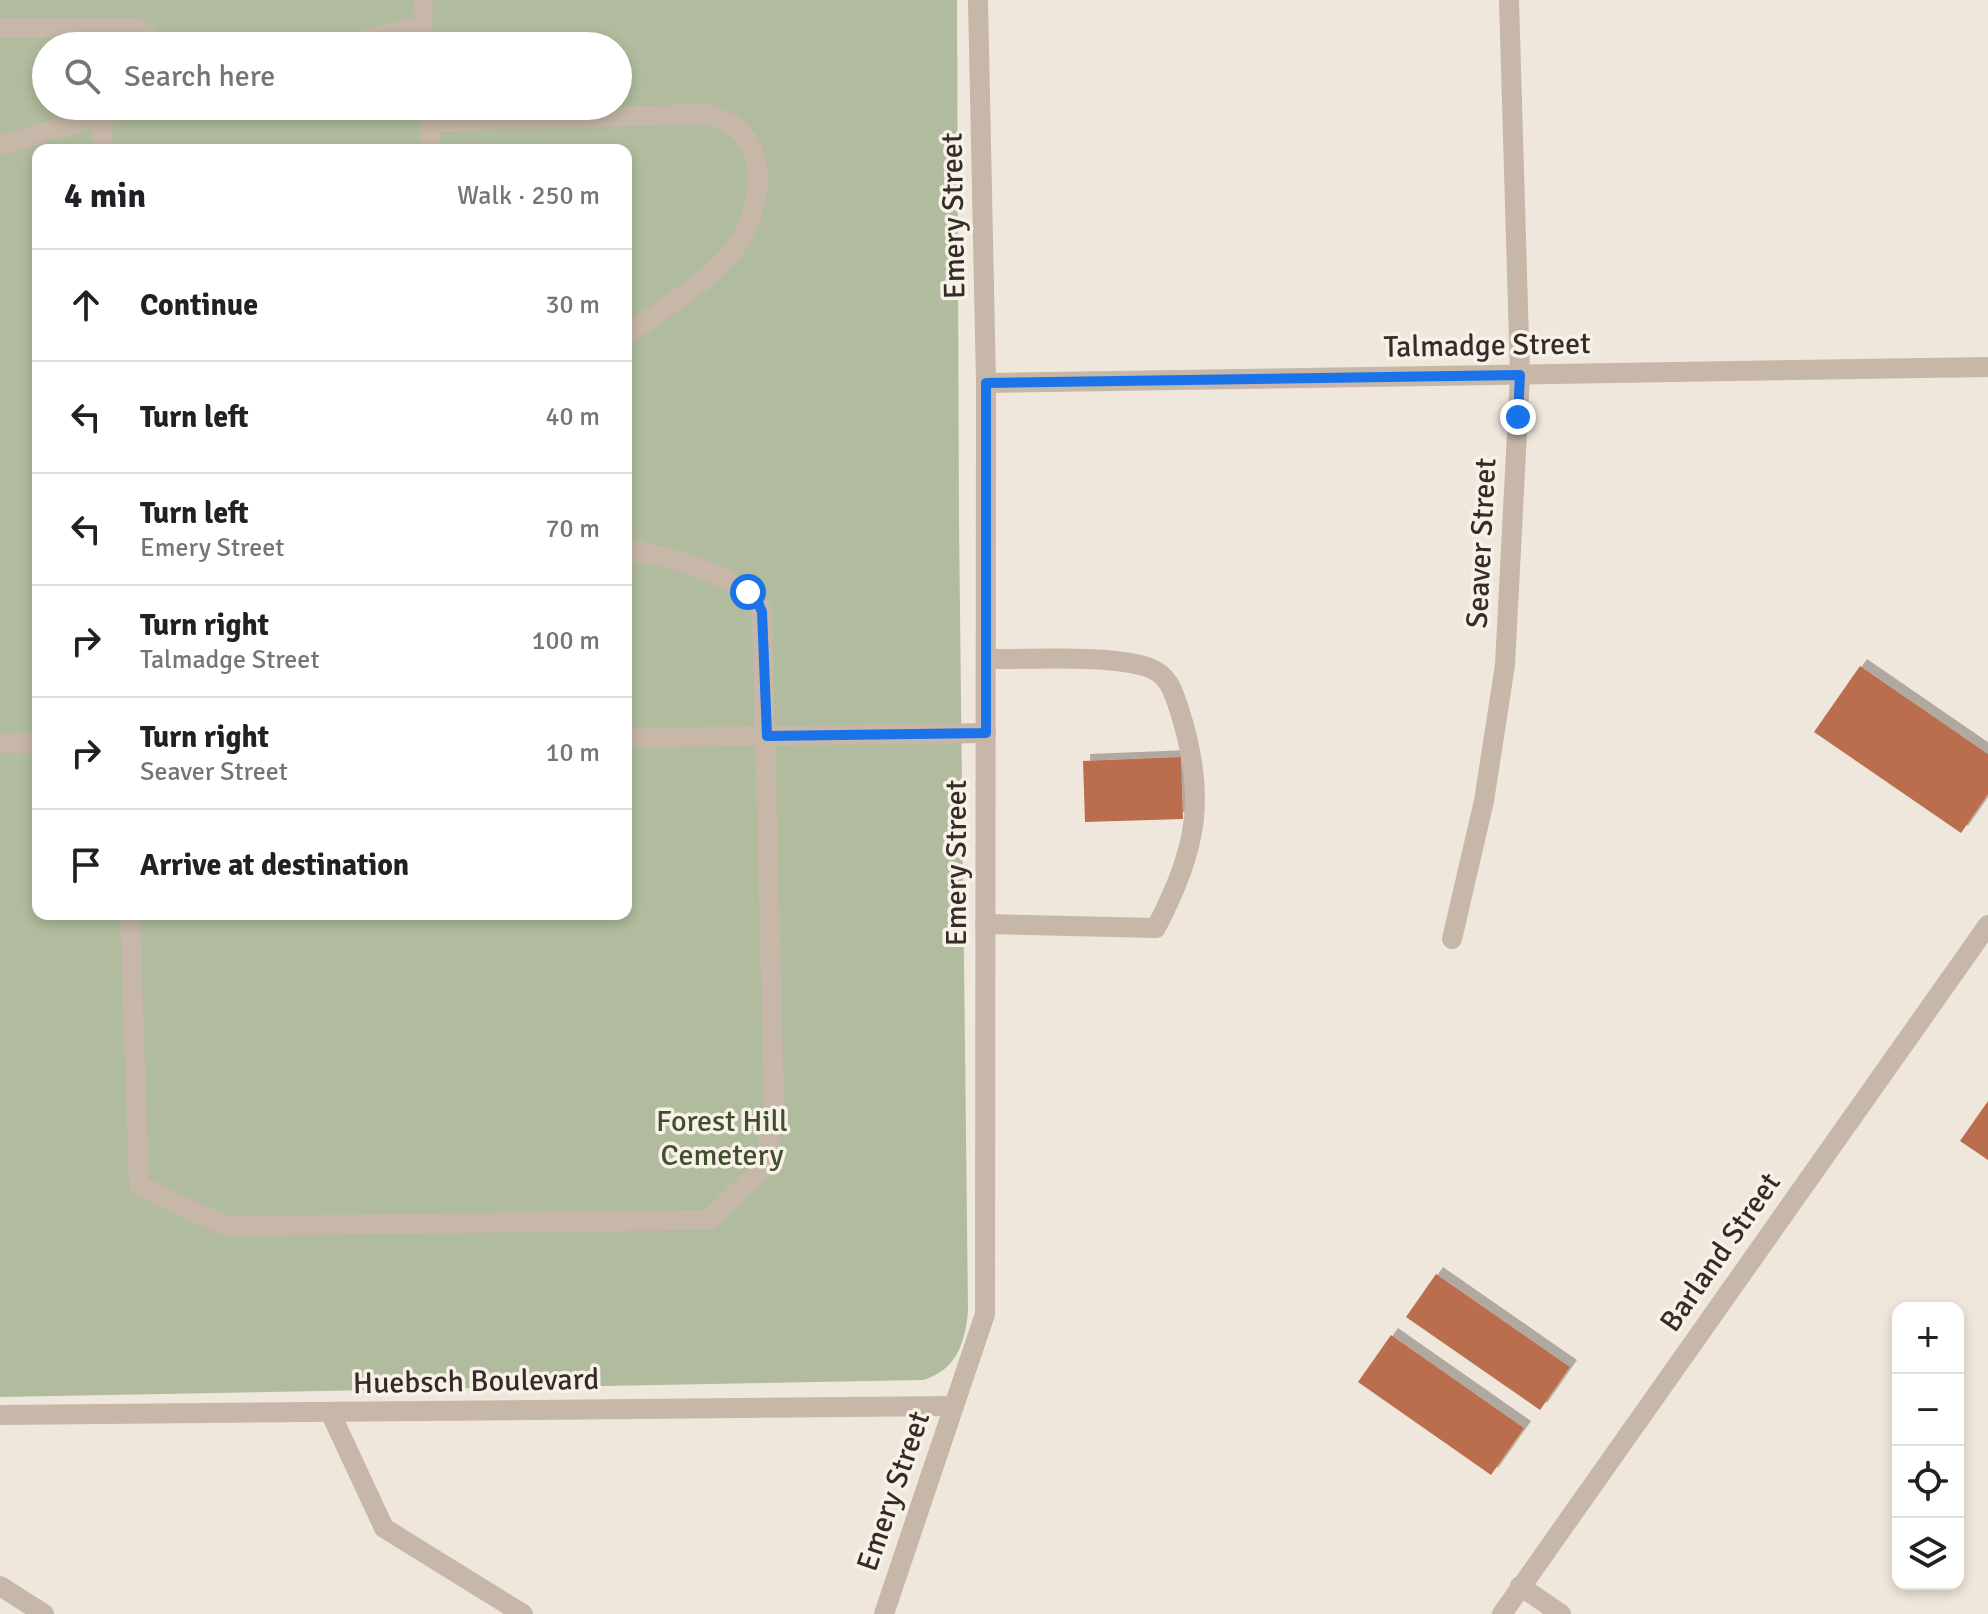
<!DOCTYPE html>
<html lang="en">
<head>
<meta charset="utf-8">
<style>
  :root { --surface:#fff; --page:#f6f6f6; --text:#202124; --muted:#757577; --line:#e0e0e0 }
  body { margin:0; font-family:Signika,sans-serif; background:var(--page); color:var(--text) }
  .controls { position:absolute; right:24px; bottom:24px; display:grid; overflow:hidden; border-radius:16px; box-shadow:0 4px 12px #0003 }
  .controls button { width:72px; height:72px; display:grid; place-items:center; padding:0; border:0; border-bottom:2px solid var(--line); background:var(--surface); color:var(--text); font:40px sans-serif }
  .stop { position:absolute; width:24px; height:24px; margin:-18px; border:6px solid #1a73e8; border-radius:50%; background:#fff }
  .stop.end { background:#1a73e8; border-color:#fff; box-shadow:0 2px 8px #0008 }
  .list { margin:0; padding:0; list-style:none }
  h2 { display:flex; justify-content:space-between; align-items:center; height:104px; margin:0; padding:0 32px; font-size:34px }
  h2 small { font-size:26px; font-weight:400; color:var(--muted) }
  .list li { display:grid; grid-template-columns:52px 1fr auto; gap:24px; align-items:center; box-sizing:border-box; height:112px; padding:0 32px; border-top:2px solid var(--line) }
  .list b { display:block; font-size:30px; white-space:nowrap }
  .list p { margin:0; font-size:26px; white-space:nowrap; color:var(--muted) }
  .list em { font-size:26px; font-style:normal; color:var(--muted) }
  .icon { flex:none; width:44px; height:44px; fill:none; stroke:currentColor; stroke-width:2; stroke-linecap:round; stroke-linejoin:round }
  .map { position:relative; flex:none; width:1988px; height:1614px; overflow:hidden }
  .search { position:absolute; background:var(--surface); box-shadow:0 4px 12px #0003; left:32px; top:32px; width:600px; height:88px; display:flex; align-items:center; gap:20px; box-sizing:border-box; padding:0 28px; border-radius:44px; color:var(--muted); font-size:30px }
  .panel { position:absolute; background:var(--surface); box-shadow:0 4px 12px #0003; left:32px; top:144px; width:600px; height:776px; border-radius:16px }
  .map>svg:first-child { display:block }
</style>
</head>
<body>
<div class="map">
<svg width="1988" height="1614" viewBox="0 0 1988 1614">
  <defs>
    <filter id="shadow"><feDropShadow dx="7" dy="-7" stdDeviation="0" flood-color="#0004"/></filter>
  </defs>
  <rect width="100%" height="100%" fill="#efe7db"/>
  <path fill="#b0bc9d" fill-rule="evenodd" d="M0 0H957L959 523 968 1311C965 1344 956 1370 923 1380L0 1397ZM46 46H618V106H46ZM38 150H626V914H38Z"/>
  <g fill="#ba6e4e" filter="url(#shadow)">
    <path d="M1860 666 1988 754V794L1961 833 1814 732Z"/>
    <path d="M1181 757 1183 819 1085 822 1083 761Z"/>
    <path d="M1988 1101V1160L1960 1141Z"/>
    <path d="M1436 1274 1570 1367 1540 1410 1406 1317Z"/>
    <path d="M1391 1335 1524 1428 1491 1475 1358 1382Z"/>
  </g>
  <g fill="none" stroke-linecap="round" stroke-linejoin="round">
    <g stroke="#c6b7a8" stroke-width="20">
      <path d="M0 28H136L164 46"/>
      <path d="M338 46 420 26"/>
      <path d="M422 46 423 0"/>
      <path d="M429 106 431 150"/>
      <path d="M100 118 104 150"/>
      <path d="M430 122 709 114C723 120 736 124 745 137 772 172 753 232 724 261 696 290 658 312 626 335"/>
      <path d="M0 146 132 106"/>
      <path d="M626 738 986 733"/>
      <path d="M0 743H38"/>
      <path d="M130 914 139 1185 225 1226 709 1220 766 1165 774 1101 762 612C747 577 662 554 626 550"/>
      <path d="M985 924 1156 928C1197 848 1207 798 1180 712 1174 694 1170 676 1150 668 1112 654 1030 660 986 659"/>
      <path d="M0 1586 44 1614"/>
    </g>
    <g stroke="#c6b7a8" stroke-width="20">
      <path d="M986 383 1988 367"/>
      <path d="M1452 939 1484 801 1505 665 1520 375 1509 0"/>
      <path d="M330 1412 384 1528 523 1614"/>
      <path d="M0 1415 954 1406"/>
      <path d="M1520 1586 1561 1614"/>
      <path d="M884 1614 985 1314 986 383 978 0"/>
      <path d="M1502 1614 1988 925"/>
    </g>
  </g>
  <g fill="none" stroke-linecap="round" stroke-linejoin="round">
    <path stroke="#1a73e8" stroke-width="10" d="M748 592 757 600 762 612 767 736 986 733V383L1520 375 1518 417"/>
  </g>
  <g text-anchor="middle" stroke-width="7" stroke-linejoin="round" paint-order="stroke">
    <g font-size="30" fill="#332c28" stroke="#f7f1e7">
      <text transform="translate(953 216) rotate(-91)" y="10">Emery Street</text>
      <text transform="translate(1487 345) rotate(-1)" y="10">Talmadge Street</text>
      <text transform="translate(1481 543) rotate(-87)" y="10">Seaver Street</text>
      <text transform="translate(956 863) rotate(-90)" y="10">Emery Street</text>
      <text transform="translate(1720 1252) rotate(-55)" y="10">Barland Street</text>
      <text transform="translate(476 1381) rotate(-1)" y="10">Huebsch Boulevard</text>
      <text transform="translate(893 1491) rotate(-71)" y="10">Emery Street</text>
    </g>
    <g font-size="30" fill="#414f2e" stroke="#f7f1e7">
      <text x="722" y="1131">Forest Hill<tspan x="722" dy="34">Cemetery</tspan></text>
    </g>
  </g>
</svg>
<div class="controls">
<button>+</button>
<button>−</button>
<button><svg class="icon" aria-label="locate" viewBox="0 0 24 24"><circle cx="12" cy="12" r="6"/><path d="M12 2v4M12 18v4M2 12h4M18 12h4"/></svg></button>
<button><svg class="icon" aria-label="layers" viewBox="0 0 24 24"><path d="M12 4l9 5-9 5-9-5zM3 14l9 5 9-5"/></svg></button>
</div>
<div class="stop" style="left:748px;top:592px"></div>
<div class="stop end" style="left:1518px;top:417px"></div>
<div class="search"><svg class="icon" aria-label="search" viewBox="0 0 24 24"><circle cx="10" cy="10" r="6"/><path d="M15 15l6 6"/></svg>Search here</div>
<section class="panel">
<h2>4 min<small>Walk · 250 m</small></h2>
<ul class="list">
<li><svg class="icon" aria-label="ahead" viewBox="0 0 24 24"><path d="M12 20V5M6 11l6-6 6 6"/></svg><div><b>Continue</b></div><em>30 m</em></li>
<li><svg class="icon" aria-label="left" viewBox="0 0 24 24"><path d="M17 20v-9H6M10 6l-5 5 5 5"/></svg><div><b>Turn left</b></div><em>40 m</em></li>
<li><svg class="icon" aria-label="left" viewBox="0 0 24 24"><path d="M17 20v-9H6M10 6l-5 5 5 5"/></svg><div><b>Turn left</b><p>Emery Street</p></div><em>70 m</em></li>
<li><svg class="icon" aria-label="right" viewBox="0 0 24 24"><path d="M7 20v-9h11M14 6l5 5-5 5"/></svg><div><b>Turn right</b><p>Talmadge Street</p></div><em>100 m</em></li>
<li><svg class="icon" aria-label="right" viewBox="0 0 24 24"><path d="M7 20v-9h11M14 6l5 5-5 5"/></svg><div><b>Turn right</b><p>Seaver Street</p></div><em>10 m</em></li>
<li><svg class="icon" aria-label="arrive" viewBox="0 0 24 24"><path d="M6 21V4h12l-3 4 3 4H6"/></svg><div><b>Arrive at destination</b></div></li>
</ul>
</section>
</div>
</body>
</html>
